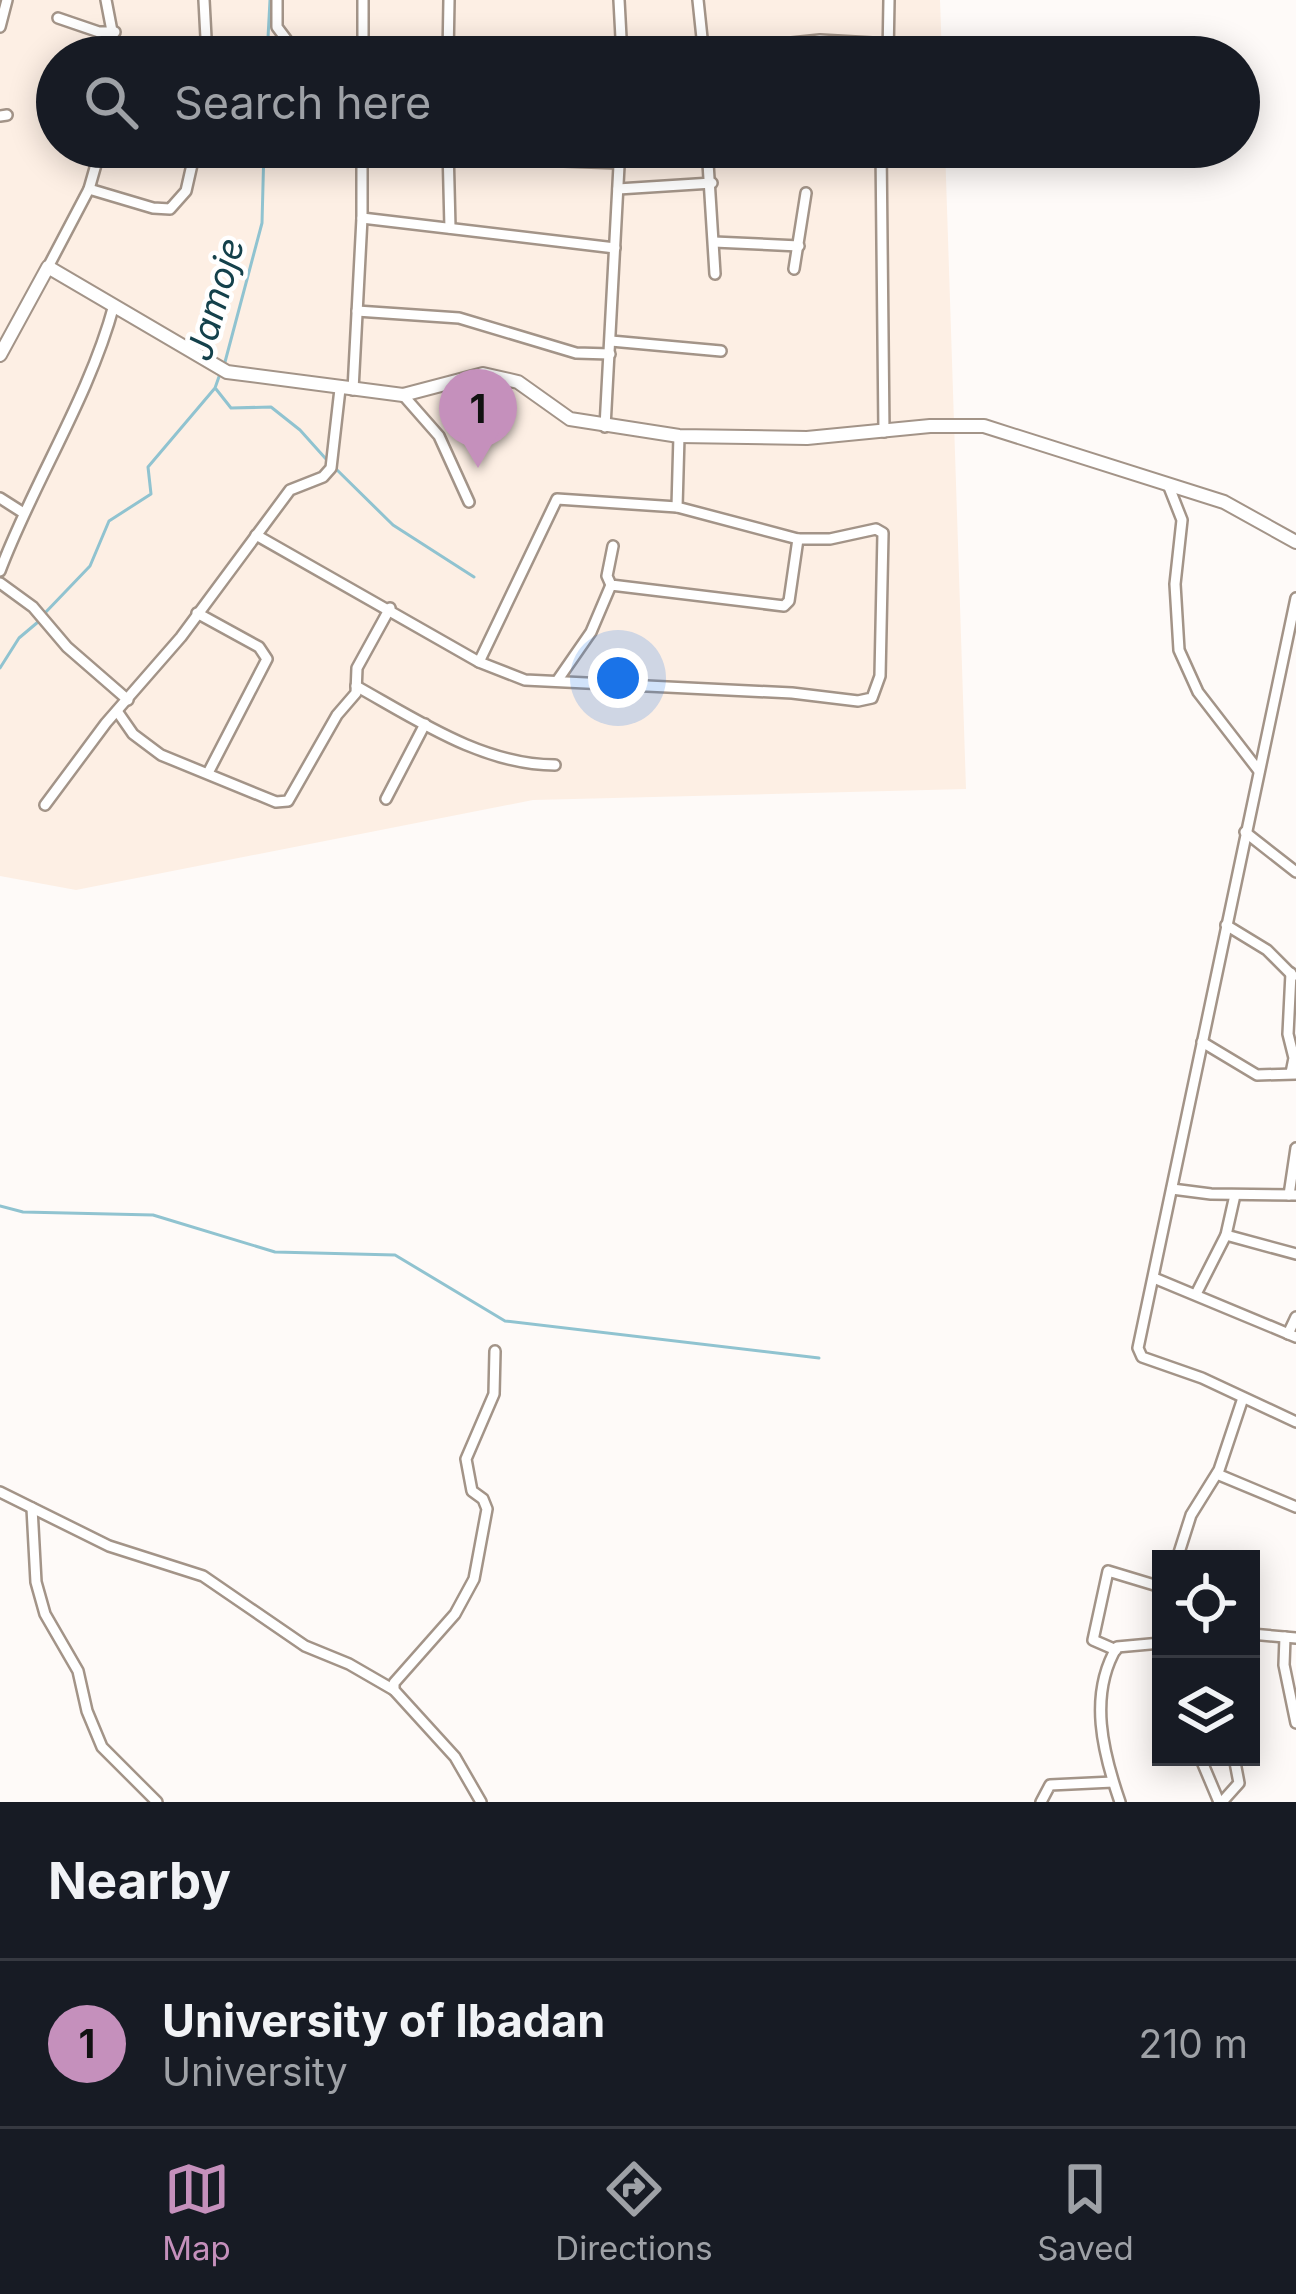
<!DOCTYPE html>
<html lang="en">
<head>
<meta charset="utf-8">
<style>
  :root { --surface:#171b24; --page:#20242c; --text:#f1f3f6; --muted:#9ea1a6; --line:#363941; --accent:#c590bc }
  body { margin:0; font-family:Inter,sans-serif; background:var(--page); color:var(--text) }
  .controls { position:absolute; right:36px; bottom:36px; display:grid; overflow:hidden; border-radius:0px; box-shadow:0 6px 30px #0003 }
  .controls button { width:108px; height:108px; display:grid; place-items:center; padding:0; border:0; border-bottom:3px solid var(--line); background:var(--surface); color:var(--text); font:60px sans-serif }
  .you { position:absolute; left:618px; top:678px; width:42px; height:42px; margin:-30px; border:9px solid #fff; border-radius:50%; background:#1a73e8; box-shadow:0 0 0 18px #1a73e833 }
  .badge { display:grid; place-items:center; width:78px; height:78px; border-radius:50%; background:var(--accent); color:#111; font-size:39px; font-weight:700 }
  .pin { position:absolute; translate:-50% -99px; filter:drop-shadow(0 3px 6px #0008) }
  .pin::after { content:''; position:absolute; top:63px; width:42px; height:36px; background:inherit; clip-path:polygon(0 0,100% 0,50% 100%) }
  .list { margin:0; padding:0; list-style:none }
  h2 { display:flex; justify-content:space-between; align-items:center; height:156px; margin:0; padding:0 48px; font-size:51px }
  h2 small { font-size:39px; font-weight:400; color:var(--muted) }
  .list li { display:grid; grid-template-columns:78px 1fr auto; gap:36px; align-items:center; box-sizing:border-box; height:168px; padding:0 48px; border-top:3px solid var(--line) }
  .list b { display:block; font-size:45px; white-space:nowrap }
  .list p { margin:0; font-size:39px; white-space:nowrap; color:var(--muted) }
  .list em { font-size:39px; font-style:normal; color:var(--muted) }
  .icon { flex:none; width:66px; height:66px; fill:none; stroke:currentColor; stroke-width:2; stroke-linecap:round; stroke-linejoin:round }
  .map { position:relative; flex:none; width:1296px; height:1802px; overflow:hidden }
  .search { position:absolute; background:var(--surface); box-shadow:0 6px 30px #0003; left:36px; right:36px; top:36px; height:132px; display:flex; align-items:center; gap:30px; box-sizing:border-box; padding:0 42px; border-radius:66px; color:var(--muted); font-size:45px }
  .sheet { height:324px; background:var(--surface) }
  nav { display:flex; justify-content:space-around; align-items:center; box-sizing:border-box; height:168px; border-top:3px solid var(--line); background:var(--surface); font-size:33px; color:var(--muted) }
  nav a { display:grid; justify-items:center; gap:6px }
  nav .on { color:var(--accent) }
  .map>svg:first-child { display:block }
</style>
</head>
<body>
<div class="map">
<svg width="1296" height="1802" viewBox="0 0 1296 1802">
  <rect width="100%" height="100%" fill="#fefaf8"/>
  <path fill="#fdefe4" d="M0 0H940L942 57H57V147H945L966 789 533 800 76 890 0 876Z"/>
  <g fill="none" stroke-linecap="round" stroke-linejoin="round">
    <g stroke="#90c3d0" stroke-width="3">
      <path d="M267 57 270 0"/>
      <path d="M225 362 262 223 264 147"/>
      <path d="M216 389 231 408 271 407 300 430 326 459"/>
      <path d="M333 466 393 525 474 577"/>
      <path d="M44 614 90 566 109 521 151 494 148 467 215 388 221 371"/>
      <path d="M0 668 19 638 38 622"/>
      <path d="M0 1206 23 1212 153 1215 275 1252 395 1255 505 1321 819 1358"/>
    </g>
    <g stroke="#a39488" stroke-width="14">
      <g id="minor">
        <path d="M106 0 117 57"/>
        <path d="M204 0 207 57"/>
        <path d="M277 0V27L295 51V57"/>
        <path d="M619 0 622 57"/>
        <path d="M698 0 704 57"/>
        <path d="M58 18 99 32H115"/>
        <path d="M0 27 7 0"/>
        <path d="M363 57V0"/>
        <path d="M448 57 449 0"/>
        <path d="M710 57 724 50 820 40 890 44"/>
        <path d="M888 57 889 0"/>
        <path d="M0 116 7 115"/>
        <path d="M362 147V218L615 248"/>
        <path d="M448 147 450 228"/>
        <path d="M707 147 715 274"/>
        <path d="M881 147 884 432"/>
        <path d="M449 157 619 163"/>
        <path d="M89 189 153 208 170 209 186 191 196 147"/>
        <path d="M618 189 712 183"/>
        <path d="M714 242 799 246"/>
        <path d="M48 267 89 189 101 147"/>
        <path d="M794 269 806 193"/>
        <path d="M357 311 459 318 576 353 610 354"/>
        <path d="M611 341 721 351"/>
        <path d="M353 390 362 218"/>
        <path d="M403 395 439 436 469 502"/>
        <path d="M605 427 620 147"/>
        <path d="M1169 487 1182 520 1175 584 1179 650 1198 692 1259 771"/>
        <path d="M0 498 22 512"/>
        <path d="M256 535 479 662 525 680 792 693 858 701 872 698 880 676 883 533 876 529 830 539H798L677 507 679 436"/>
        <path d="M613 546 607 576 611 585 784 606 789 601 798 539"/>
        <path d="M0 571C34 481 89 398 114 305"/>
        <path d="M0 583 33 607 67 647 128 700"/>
        <path d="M1296 598 1138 1348 1142 1357 1202 1378 1296 1422"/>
        <path d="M197 613 259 647 267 659 208 773"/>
        <path d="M479 662 557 499 677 507"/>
        <path d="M557 681 591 632 611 585"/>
        <path d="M356 686C417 720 483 765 555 765"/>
        <path d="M117 711 133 734 161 755 276 802 288 801 337 715 356 693 357 668 390 608"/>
        <path d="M386 799 425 724"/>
        <path d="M45 805 106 723 181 637 290 490 323 477 331 468 340 389"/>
        <path d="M1245 832 1296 872"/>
        <path d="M1226 925 1267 950 1293 976"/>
        <path d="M1291 973 1288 1034 1294 1058 1291 1073"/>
        <path d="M1202 1042 1257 1075 1296 1074"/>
        <path d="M1172 1189 1211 1194 1296 1195"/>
        <path d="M1289 1195 1296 1148"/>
        <path d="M1226 1235 1296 1254"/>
        <path d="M1154 1278 1296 1337"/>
        <path d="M1196 1294 1226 1235 1235 1195"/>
        <path d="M1288 1334 1296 1317"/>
        <path d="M1217 1474 1296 1507"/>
        <path d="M0 1492 109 1546 203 1576 305 1646 349 1664 394 1690"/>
        <path d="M32 1508 36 1582 45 1614 78 1671 87 1711 102 1747 157 1802"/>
        <path d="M1177 1559 1191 1515 1219 1470 1243 1398"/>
        <path d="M1161 1624V1640"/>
        <path d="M1251 1634 1296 1638"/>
        <path d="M1285 1637 1284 1665 1296 1723"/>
        <path d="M1116 1650 1093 1640 1108 1571 1161 1587"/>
        <path d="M1200 1757 1219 1802"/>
        <path d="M481 1802 455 1757 394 1690V1683L455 1614 474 1579 487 1509 483 1499 472 1491 466 1459 494 1394 495 1351"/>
        <path d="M1041 1802 1050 1785 1113 1782"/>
        <path d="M1120 1802C1103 1753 1088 1695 1117 1647L1161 1643"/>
        <path d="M1222 1802 1239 1783 1234 1757"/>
      </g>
    </g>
    <g stroke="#a39488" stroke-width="16">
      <path id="tertiary" d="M0 355 48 267 227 372 403 395 483 374 518 382 570 419 679 436 807 438 930 426H984L1224 502 1296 542"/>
    </g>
    <use href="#minor" stroke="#fff" stroke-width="9"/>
    <use href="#tertiary" stroke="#fff" stroke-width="12"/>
  </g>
  <g text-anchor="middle" stroke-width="9" stroke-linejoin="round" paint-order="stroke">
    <g font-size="36" font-style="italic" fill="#14414b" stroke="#fff">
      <text transform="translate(215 299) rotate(-74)" y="13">Jamoje</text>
    </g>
  </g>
</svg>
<div class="controls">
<button><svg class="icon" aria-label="locate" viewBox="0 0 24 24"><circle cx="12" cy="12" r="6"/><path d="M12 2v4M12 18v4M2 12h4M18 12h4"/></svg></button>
<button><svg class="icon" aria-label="layers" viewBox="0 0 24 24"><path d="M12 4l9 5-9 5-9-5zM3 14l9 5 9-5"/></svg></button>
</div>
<div class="you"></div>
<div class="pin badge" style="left:478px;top:468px">1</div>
<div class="search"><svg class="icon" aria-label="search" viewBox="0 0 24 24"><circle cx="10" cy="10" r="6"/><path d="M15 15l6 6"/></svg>Search here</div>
</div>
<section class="sheet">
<h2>Nearby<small></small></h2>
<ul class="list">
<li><span class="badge">1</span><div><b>University of Ibadan</b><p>University</p></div><em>210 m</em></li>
</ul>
</section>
<nav>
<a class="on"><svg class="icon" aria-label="map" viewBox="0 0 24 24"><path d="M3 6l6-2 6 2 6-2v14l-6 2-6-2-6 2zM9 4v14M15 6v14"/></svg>Map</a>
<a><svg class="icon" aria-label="directions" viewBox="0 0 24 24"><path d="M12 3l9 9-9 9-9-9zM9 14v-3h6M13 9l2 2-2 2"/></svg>Directions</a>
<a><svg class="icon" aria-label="saved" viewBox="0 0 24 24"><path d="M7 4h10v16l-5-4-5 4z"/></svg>Saved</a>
</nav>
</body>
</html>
